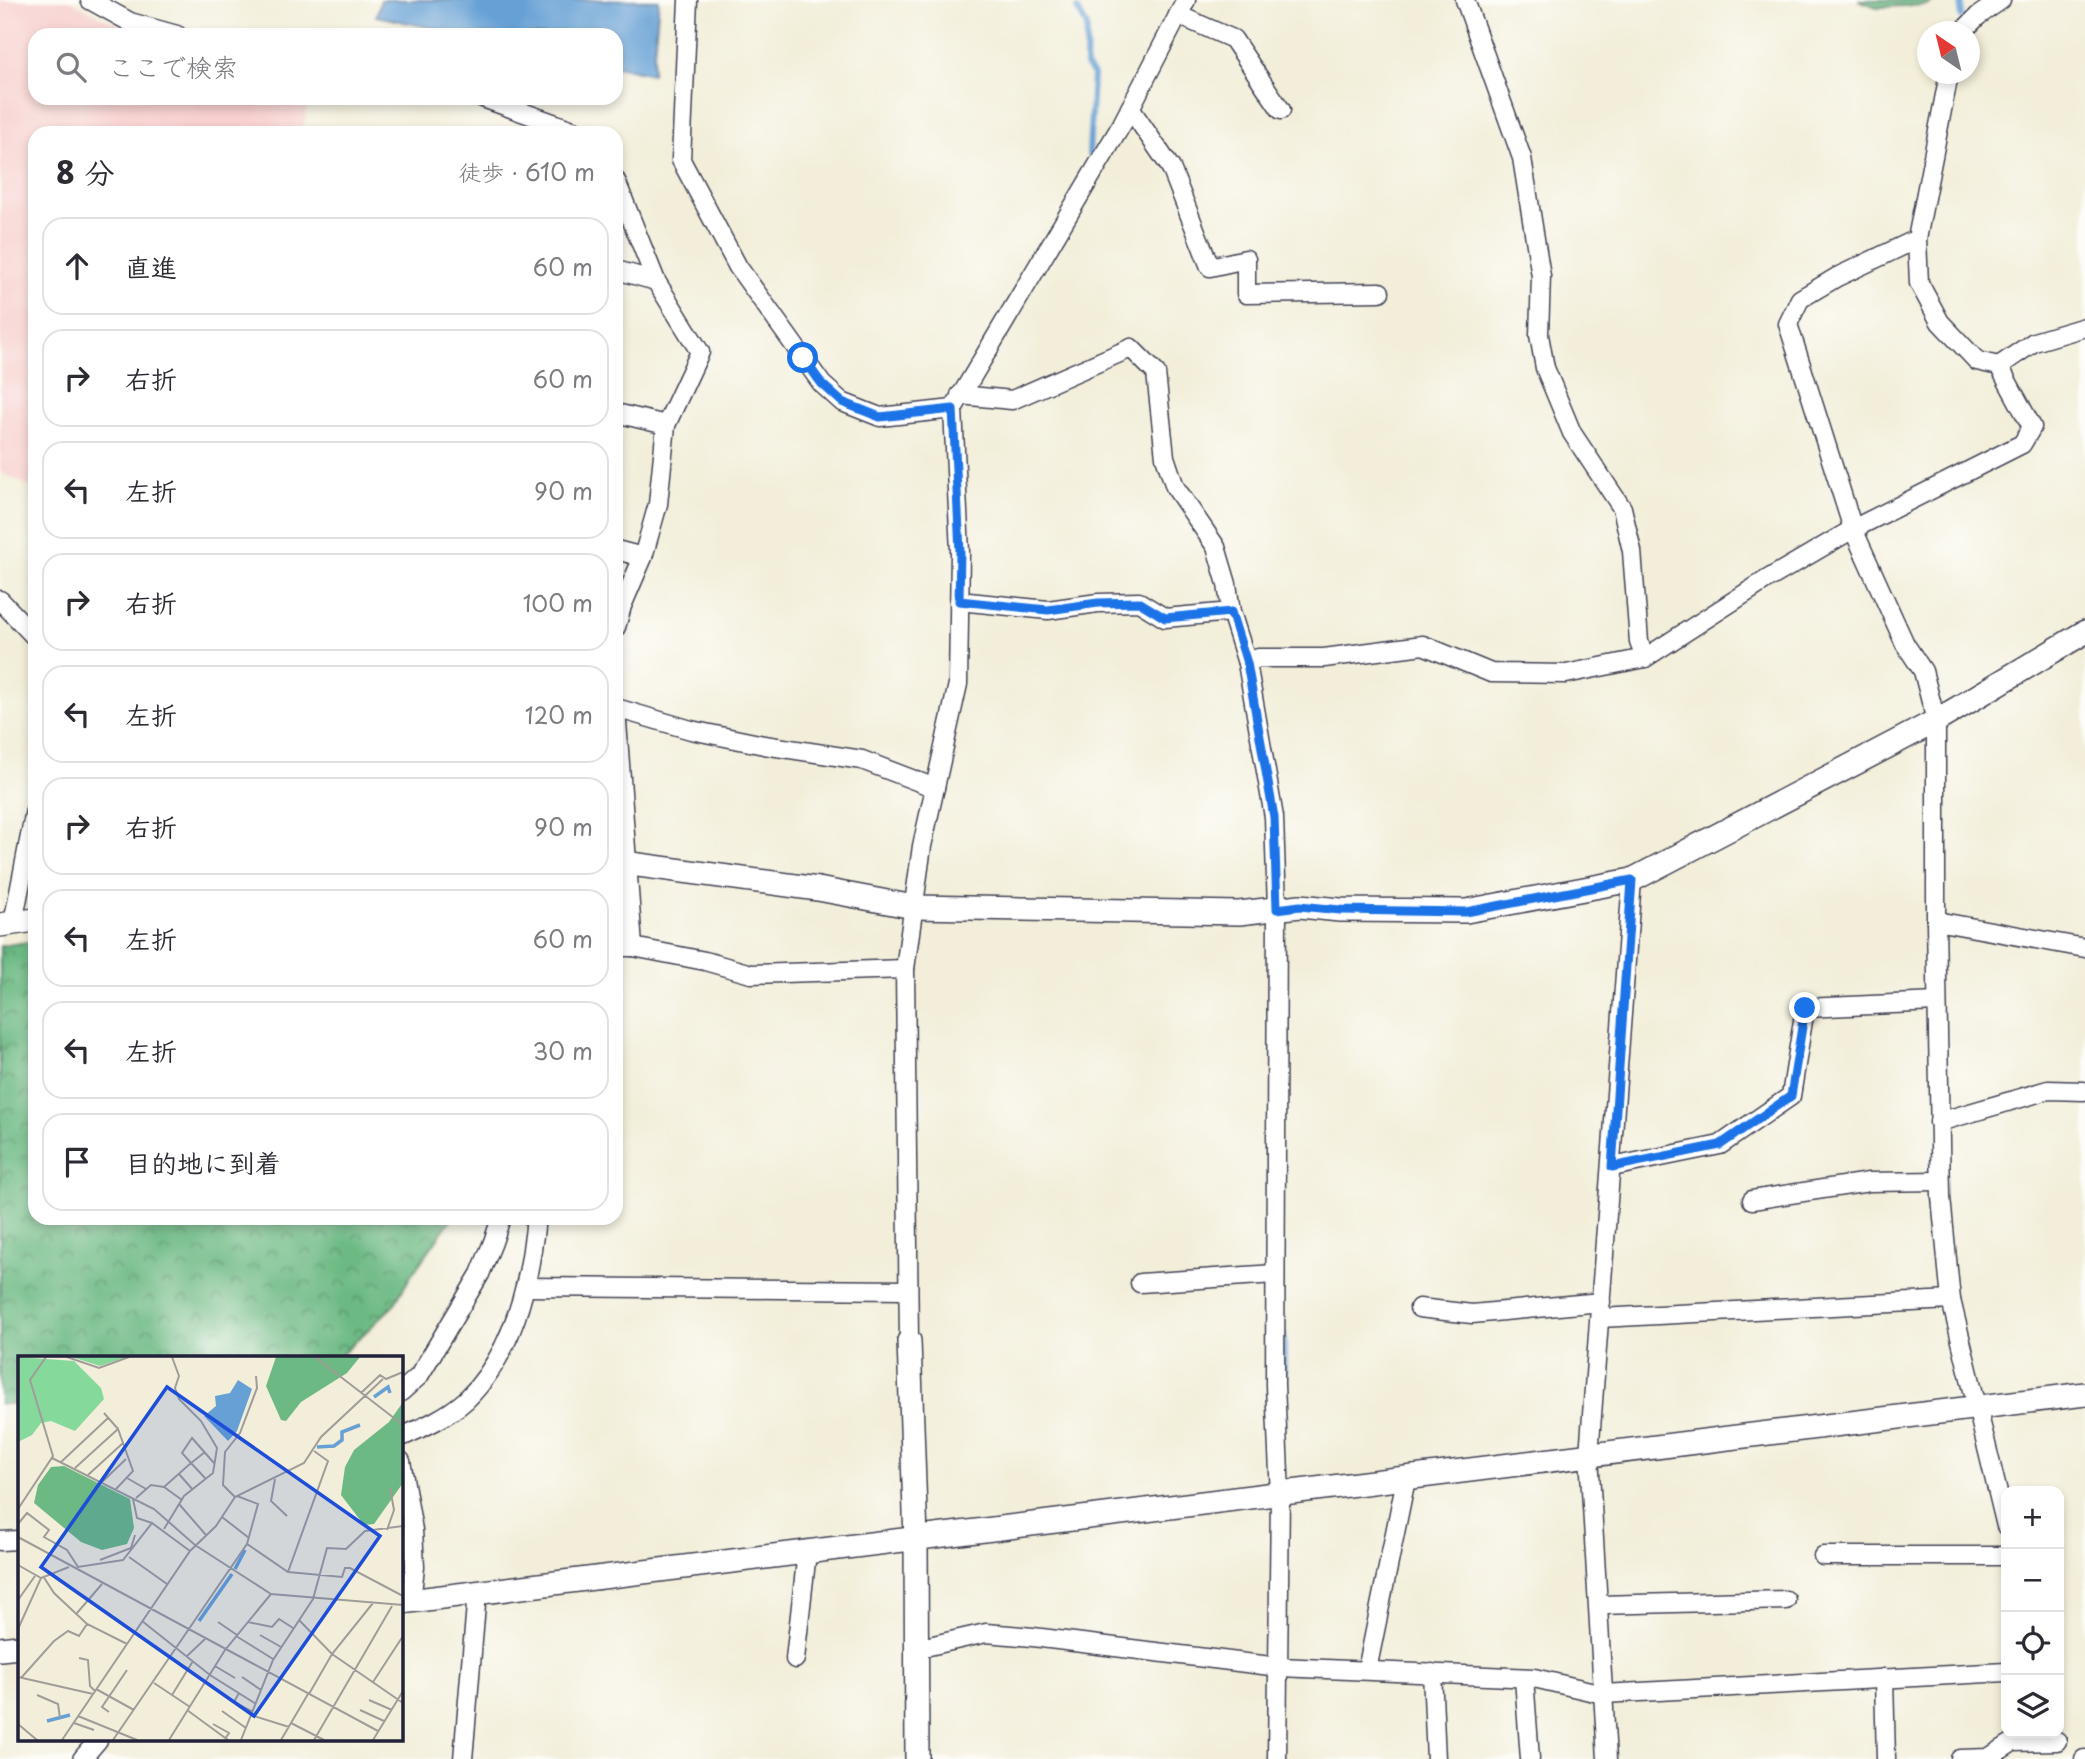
<!DOCTYPE html>
<html lang="ja">
<head>
<meta charset="utf-8">
<style>
  :root { --surface:#fff; --page:#f2f2f3; --text:#2b2b33; --muted:#7c7c81; --line:#e1e1e2 }
  body { margin:0; font-family:"Playpen Sans","Klee One",sans-serif; background:var(--page); color:var(--text) }
  .controls { position:absolute; right:21px; bottom:21px; display:grid; overflow:hidden; border-radius:14px; box-shadow:0 4px 10px #0003 }
  .controls button { width:63px; height:63px; display:grid; place-items:center; padding:0; border:0; border-bottom:2px solid var(--line); background:var(--surface); color:var(--text); font:35px sans-serif }
  .compass { position:absolute; left:1917px; top:21px; width:63px; height:63px; border-radius:50%; background:var(--surface); box-shadow:0 4px 10px #0003; rotate:325deg }
  .stop { position:absolute; width:21px; height:21px; margin:-16px; border:5px solid #1a73e8; border-radius:50%; background:#fff }
  .stop.end { background:#1a73e8; border-color:#fff; box-shadow:0 2px 7px #0008 }
  .list { margin:0; padding:0; list-style:none }
  h2 { display:flex; justify-content:space-between; align-items:center; height:91px; margin:0; padding:0 28px; font-size:30px }
  h2 small { font-size:23px; font-weight:400; color:var(--muted) }
  .list li { display:grid; grid-template-columns:46px 1fr auto; gap:21px; align-items:center; box-sizing:border-box; height:98px; margin:0 14px 14px; padding:0 14px; border:2px solid var(--line); border-radius:21px }
  .list b { display:block; font-size:26px; white-space:nowrap }
  .list em { font-size:23px; font-style:normal; color:var(--muted) }
  .icon { flex:none; width:38px; height:38px; fill:none; stroke:currentColor; stroke-width:2; stroke-linecap:round; stroke-linejoin:round }
  .map { position:relative; flex:none; width:2085px; height:1759px; overflow:hidden }
  .search { position:absolute; background:var(--surface); box-shadow:0 4px 10px #0003; left:28px; top:28px; width:595px; height:77px; display:flex; align-items:center; gap:18px; box-sizing:border-box; padding:0 24px; border-radius:21px; color:var(--muted); font-size:26px }
  .panel { position:absolute; background:var(--surface); box-shadow:0 4px 10px #0003; left:28px; top:126px; width:595px; height:1099px; border-radius:21px }
  .map>svg:first-child { display:block }
</style>
</head>
<body>
<div class="map">
<svg width="2085" height="1759" viewBox="0 0 2085 1759">
  <defs>
    <pattern id="forest-crowns" width="20" height="18" patternUnits="userSpaceOnUse" patternTransform="scale(1.75)"><rect width="20" height="18" fill="#6cb983"/><path d="M2 6a3 3 0 1 1 6 0M12 15a3 3 0 1 1 6 0" fill="none" stroke="#58966c"/></pattern>
  </defs>
  <rect width="100%" height="100%" fill="#fdfcf7"/>
  <filter id="ink" filterUnits="userSpaceOnUse"><feTurbulence type="fractalNoise" baseFrequency=".0143" numOctaves="2"/><feDisplacementMap in="SourceGraphic" scale="14" xChannelSelector="R" yChannelSelector="G"/><feConvolveMatrix kernelMatrix="1 2 1 2 8 2 1 2 1" color-interpolation-filters="sRGB"/></filter>
  <filter id="wash" filterUnits="userSpaceOnUse"><feTurbulence type="fractalNoise" baseFrequency=".00686" numOctaves="4" result="noise"/><feDisplacementMap in="SourceGraphic" scale="28" xChannelSelector="R" yChannelSelector="G"/><feGaussianBlur stdDeviation="1.57" result="paint"/><feColorMatrix in="noise" values="0 0 0 0 0 0 0 0 0 0 0 0 0 0 0 0 0 1.4 0 .05"/><feComposite in="paint" operator="in"/></filter>
  <g filter="url(#wash)">
    <rect width="100%" height="100%" fill="#f2eed9"/>
    <path fill="#f7d0cf" d="M0 0H69L110 21 155 35H35V98H308L303 133H35V489L0 472Z"/>
    <g fill="url(#forest-crowns)" stroke="#476e5f" stroke-width="2">
      <path d="M1858 0H1935L1927 5 1877 7Z"/>
      <path d="M35 941V1218H452L410 1277 394 1305 338 1358H19V1404H0V946Z"/>
    </g>
    <path fill="#66a0d5" stroke="#446188" stroke-width="2" d="M381 0H659L652 74 616 66V35H465L376 16Z"/>
    <g fill="none" stroke-linecap="round" stroke-linejoin="round">
      <g stroke="#66a0d5" stroke-width="6">
        <path d="M1077 9 1087 26 1086 66 1093 75 1089 154"/>
        <path d="M1961 16 1962 0"/>
        <path d="M1284 1335V1392"/>
      </g>
    </g>
  </g>
  <g filter="url(#ink)">
    <g fill="none" stroke-linecap="round" stroke-linejoin="round">
      <g stroke="#414153" stroke-width="21">
        <g id="minor">
          <path d="M90 0 130 22 177 35"/>
          <path d="M688 0 681 160 738 267 822 384 842 402 880 417 953 409"/>
          <path d="M1465 0 1522 158 1541 276 1539 335 1545 368 1572 433 1622 508 1632 551 1639 642 1645 658"/>
          <path d="M1178 15 1233 39 1281 110"/>
          <path d="M1962 32 1978 16 2001 0"/>
          <path d="M1949 74 1917 239 1837 277 1800 299 1788 324 1853 529 1905 644 1923 671 1936 721V921L1941 1197 1951 1300 2006 1526"/>
          <path d="M483 98 581 133"/>
          <path d="M1130 108 1171 168 1210 267 1246 259V294L1380 292"/>
          <path d="M616 181 656 281 700 352 666 425 658 504 643 557 622 606 616 627"/>
          <path d="M1917 239 1919 283 1940 322 1977 361 1999 366"/>
          <path d="M616 270 656 281"/>
          <path d="M960 395 1012 400 1131 348 1156 373 1165 457 1175 487 1216 547 1227 584 1231 612 1247 663"/>
          <path d="M616 413 666 425"/>
          <path d="M616 550 643 557"/>
          <path d="M0 600 35 637"/>
          <path d="M959 601 1048 610 1098 603 1139 602 1165 618 1231 612"/>
          <path d="M616 708 691 730 764 745 862 760 935 788"/>
          <path d="M616 708 633 947"/>
          <path d="M1936 921 2085 948"/>
          <path d="M13 923 35 810"/>
          <path d="M616 947H633L705 961 751 974 905 969"/>
          <path d="M1939 1122 2048 1090 2084 1091"/>
          <path d="M1612 1167 1720 1145 1791 1096 1805 1008 1937 1002"/>
          <path d="M1752 1200 1869 1182 1940 1181"/>
          <path d="M1140 1283 1275 1274"/>
          <path d="M526 1287 908 1290"/>
          <path d="M1419 1308 1472 1314 1601 1302"/>
          <path d="M1600 1318 1951 1300"/>
          <path d="M909 1341 905 969 922 846 958 684 960 552 953 409 1122 124 1186 0"/>
          <path d="M401 1392 419 1376 480 1274 493 1242 501 1218"/>
          <path d="M401 1437C424 1427 447 1417 466 1400 506 1361 524 1304 532 1250 533 1239 536 1229 535 1218"/>
          <path d="M401 1461 413 1530 415 1567 411 1601"/>
          <path d="M0 1541 19 1540"/>
          <path d="M1823 1556H2006"/>
          <path d="M1599 1605 1786 1600"/>
          <path d="M916 1649 986 1633 1033 1637 1279 1667 1534 1678 1603 1694 2006 1672"/>
          <path d="M795 1659 807 1552"/>
          <path d="M1367 1670 1406 1479"/>
          <path d="M1432 1673 1436 1759"/>
          <path d="M1524 1678 1530 1759"/>
          <path d="M1884 1678 1886 1759"/>
          <path d="M82 1759 98 1740"/>
          <path d="M463 1759 477 1593"/>
          <path d="M1277 1759 1280 1495 1275 1385 1277 909 1274 817 1247 663 1258 658H1324L1423 645 1491 673 1566 674 1645 658 1766 580 1853 529 2022 444 2032 427 1999 366 2034 342 2085 327"/>
          <path d="M1607 1759 1589 1455 1632 880"/>
          <path d="M1960 1759 1988 1758 2013 1742 2057 1741"/>
          <path d="M2084 1759H2085"/>
        </g>
      </g>
      <g stroke="#414153" stroke-width="26">
        <g id="tertiary">
          <path d="M616 862 818 889 914 907 1239 913 1300 906 1340 910 1466 911 1632 880 1936 721 2085 632"/>
          <path d="M0 925 35 920"/>
          <path d="M909 1341 916 1540 917 1759"/>
          <path d="M401 1602 2085 1394"/>
          <path d="M0 1649 19 1647"/>
        </g>
      </g>
      <use href="#minor" stroke="#fff" stroke-width="18"/>
      <use href="#tertiary" stroke="#fff" stroke-width="23"/>
    </g>
  </g>
  <g fill="none" stroke-linecap="round" stroke-linejoin="round" filter="url(#ink)">
    <path stroke="#1a73e8" stroke-width="9" d="M803 358 822 384 842 402 880 417 953 409 960 552 959 601 1048 610 1098 603 1139 602 1165 618 1231 612 1247 663 1274 817 1277 909 1300 906 1340 910 1466 912 1632 880 1612 1167 1720 1145 1791 1096 1805 1008"/>
  </g>
  <g transform="translate(18 1356)">
    <rect width="385" height="385" fill="#f2eed9"/>
    <path d="M258 1H342L329 17 283 46 268 65 263 64 248 30ZM385 46V127L356 168 346 169 323 139 327 111 336 94 371 66ZM46 110 112 143 116 172 109 188 84 194 63 186 16 147 20 129 33 111Z" fill="#6cb983"/>
    <path d="M0 1 56 5 83 32 86 43 57 75 33 65 23 67 14 79 0 86ZM54 1H109L82 10Z" fill="#85d99b"/>
    <path d="M220 24 234 33 219 75 210 85 186 60 198 50 197 40 212 37Z" fill="#66a0d5"/>
    <path fill="none" stroke="#66a0d5" stroke-width="3.5" d="M356 41 370 31 372 37M299 91 316 90 324 84V76L342 69M217 213 227 194M181 265 214 218M29 365 52 359"/>
    <path fill="none" stroke="#9f9c9a" stroke-width="2" d="M49 1 81 12 111 1M297 1 385 69M343 37 362 19 368 23 385 16M86 57 100 73M34 102 136 153 177 189 253 238 385 249M43 106 90 62M57 112 100 73 115 115 98 133M161 118 175 134M70 119 105 87M109 122 128 133M187 122 173 107 187 96M257 123 253 145 269 160M84 126 108 103M146 131 173 107 164 97 174 82 196 107M219 140 240 148 229 188M217 141 205 129 207 96 222 77 239 32 238 20M118 142 133 129 146 131 164 144M115 143 119 162 134 167M161 148 188 179M0 153 35 100 12 24 28 1M204 161 231 182M0 168 9 157 31 174 26 181 49 194 60 211 105 204 134 167 172 195M146 173 166 140 195 117 199 92 183 65 161 43 157 32 161 20 154 1M369 174 376 154 372 132M0 181 360 375M111 201 149 228M82 204 113 192 117 179M0 209 23 222M270 216 310 105 296 95M25 220 36 237 69 268 109 288M0 244 17 220M59 257 84 228M281 264 314 298 385 347M124 265 192 319 238 348M200 266 219 279M230 266 254 271 261 263 275 272M0 273 23 222 51 211M242 279 263 291M218 280 255 303M169 300 187 283M61 302 70 304 72 330 77 335M197 310 217 322M0 321 75 338M224 321 243 334M3 322 36 285 50 275 61 280 69 268M355 326 385 280M136 327 172 351M78 333 116 354M221 337 216 346 235 356M291 338 314 298 355 247M19 339 40 348 42 362M154 339 175 305M351 344 374 354M169 354 210 384M342 354 366 365M204 355 228 372M91 356 84 351 109 314M233 359 271 371M60 360 119 384M56 367 76 374M273 367 306 384M0 368 19 384M195 368 211 377 207 383M44 384 172 195 198 170 217 141 286 107 303 81 365 23M95 384 229 188 270 216 324 221 327 212H332L385 240M151 384 207 294 253 238M223 384 255 304 295 243 309 192 328 193 347 175 385 170M263 384 290 338M296 384 374 250M355 384 385 335"/>
    <path fill="#1d4ed8" fill-opacity="0.15" stroke="#1d4ed8" stroke-width="3.5" d="M149 31 362 180 236 360 23 211Z"/>
    <rect width="385" height="385" fill="none" stroke="#22223b" stroke-width="3.5"/>
  </g>
</svg>
<div class="controls">
<button>+</button>
<button>−</button>
<button><svg class="icon" aria-label="locate" viewBox="0 0 24 24"><circle cx="12" cy="12" r="6"/><path d="M12 2v4M12 18v4M2 12h4M18 12h4"/></svg></button>
<button><svg class="icon" aria-label="layers" viewBox="0 0 24 24"><path d="M12 4l9 5-9 5-9-5zM3 14l9 5 9-5"/></svg></button>
</div>
<svg class="compass" viewBox="-18 -18 36 36"><path d="M0-13l5 13h-10z" fill="#e53935"/><path d="M0 13l5-13h-10z" fill="#7c7c81"/></svg>
<div class="stop" style="left:803px;top:358px"></div>
<div class="stop end" style="left:1805px;top:1008px"></div>
<div class="search"><svg class="icon" aria-label="search" viewBox="0 0 24 24"><circle cx="10" cy="10" r="6"/><path d="M15 15l6 6"/></svg>ここで検索</div>
<section class="panel">
<h2>8 分<small>徒歩 · 610 m</small></h2>
<ul class="list">
<li><svg class="icon" aria-label="ahead" viewBox="0 0 24 24"><path d="M12 20V5M6 11l6-6 6 6"/></svg><div><b>直進</b></div><em>60 m</em></li>
<li><svg class="icon" aria-label="right" viewBox="0 0 24 24"><path d="M7 20v-9h11M14 6l5 5-5 5"/></svg><div><b>右折</b></div><em>60 m</em></li>
<li><svg class="icon" aria-label="left" viewBox="0 0 24 24"><path d="M17 20v-9H6M10 6l-5 5 5 5"/></svg><div><b>左折</b></div><em>90 m</em></li>
<li><svg class="icon" aria-label="right" viewBox="0 0 24 24"><path d="M7 20v-9h11M14 6l5 5-5 5"/></svg><div><b>右折</b></div><em>100 m</em></li>
<li><svg class="icon" aria-label="left" viewBox="0 0 24 24"><path d="M17 20v-9H6M10 6l-5 5 5 5"/></svg><div><b>左折</b></div><em>120 m</em></li>
<li><svg class="icon" aria-label="right" viewBox="0 0 24 24"><path d="M7 20v-9h11M14 6l5 5-5 5"/></svg><div><b>右折</b></div><em>90 m</em></li>
<li><svg class="icon" aria-label="left" viewBox="0 0 24 24"><path d="M17 20v-9H6M10 6l-5 5 5 5"/></svg><div><b>左折</b></div><em>60 m</em></li>
<li><svg class="icon" aria-label="left" viewBox="0 0 24 24"><path d="M17 20v-9H6M10 6l-5 5 5 5"/></svg><div><b>左折</b></div><em>30 m</em></li>
<li><svg class="icon" aria-label="arrive" viewBox="0 0 24 24"><path d="M6 21V4h12l-3 4 3 4H6"/></svg><div><b>目的地に到着</b></div></li>
</ul>
</section>
</div>
</body>
</html>
